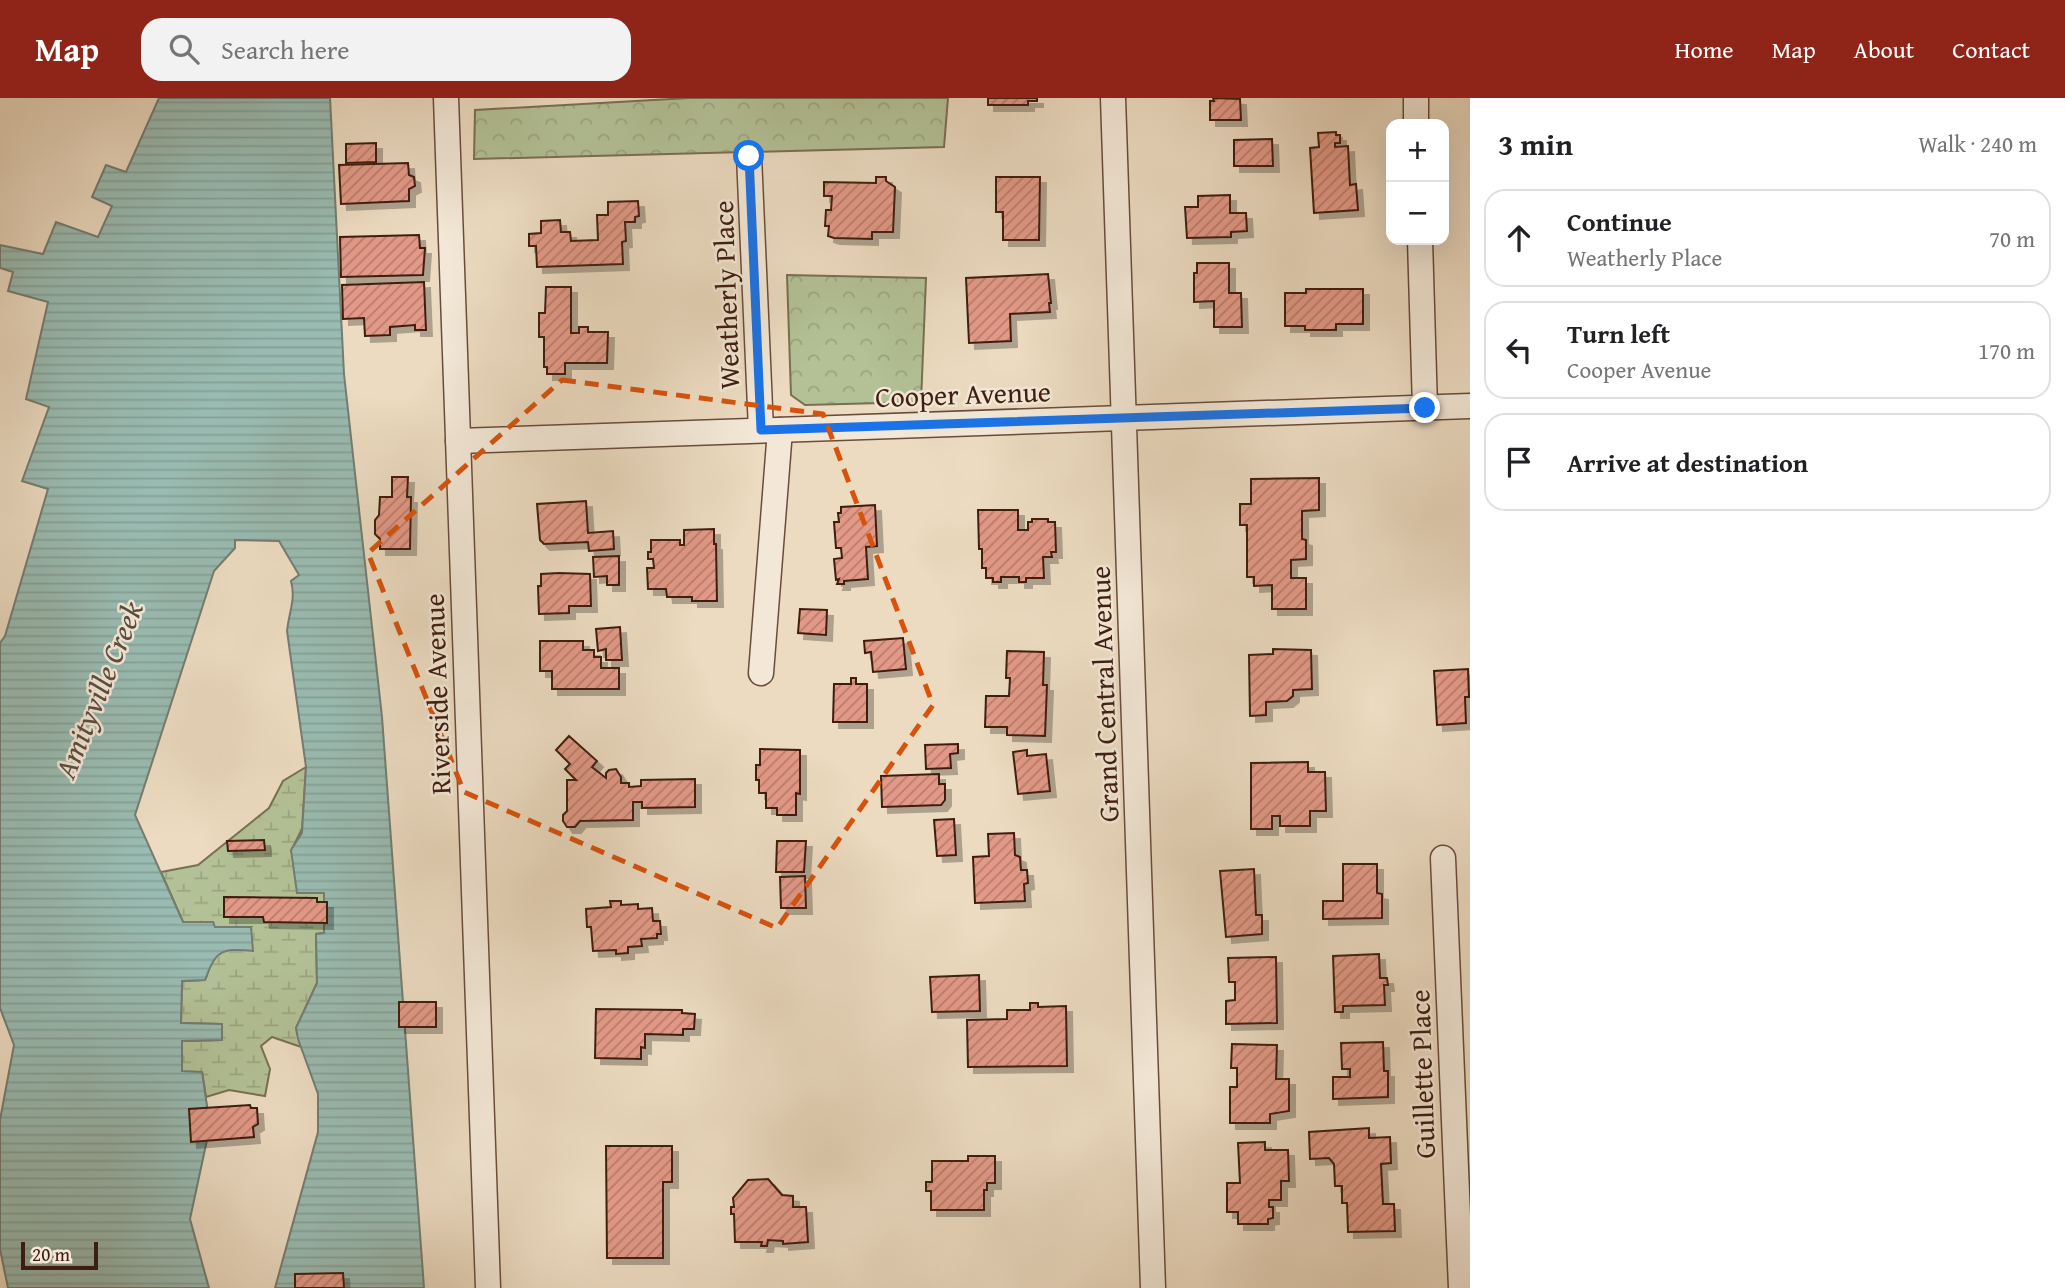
<!DOCTYPE html>
<html lang="en">
<head>
<meta charset="utf-8">
<style>
  :root { --surface:#fff; --page:#f2f2f2; --text:#202124; --muted:#757577; --line:#e0e0e0; --accent:#8f2418 }
  body { margin:0; font-family:"Gentium Book Plus",serif; background:var(--page); color:var(--text) }
  .controls { position:absolute; right:21px; top:21px; display:grid; overflow:hidden; border-radius:14px; box-shadow:0 7px 28px #0002 }
  .controls button { width:63px; height:63px; display:grid; place-items:center; padding:0; border:0; border-bottom:2px solid var(--line); background:var(--surface); color:var(--text); font:35px sans-serif }
  .scale { position:absolute; left:21px; bottom:18px; width:77px; box-sizing:border-box; padding-left:7px; border:4px solid #3f1d10; border-top:0; font-size:19px; line-height:24px; white-space:nowrap; color:#3f1d10; -webkit-text-stroke:5px #f3e8d7; paint-order:stroke }
  .stop { position:absolute; width:21px; height:21px; margin:-16px; border:5px solid #1a73e8; border-radius:50%; background:#fff }
  .stop.end { background:#1a73e8; border-color:#fff; box-shadow:0 2px 7px #0008 }
  .list { margin:0; padding:0; list-style:none }
  h2 { display:flex; justify-content:space-between; align-items:center; height:91px; margin:0; padding:0 28px; font-size:30px }
  h2 small { font-size:23px; font-weight:400; color:var(--muted) }
  .list li { display:grid; grid-template-columns:46px 1fr auto; gap:21px; align-items:center; box-sizing:border-box; height:98px; margin:0 14px 14px; padding:0 14px; border:2px solid var(--line); border-radius:21px }
  .list b { display:block; font-size:26px; white-space:nowrap }
  .list p { margin:0; font-size:23px; white-space:nowrap; color:var(--muted) }
  .list em { font-size:23px; font-style:normal; color:var(--muted) }
  .icon { flex:none; width:38px; height:38px; fill:none; stroke:currentColor; stroke-width:2; stroke-linecap:round; stroke-linejoin:round }
  .map { position:relative; flex:none; width:1470px; height:1190px; overflow:hidden }
  header { display:flex; align-items:center; gap:42px; box-sizing:border-box; height:98px; padding:0 35px; background:var(--accent); color:#fff }
  header strong { font-size:33px }
  nav { display:flex; gap:38px; margin-inline-start:auto; font-size:24px }
  .search { width:490px; height:63px; background:var(--page); display:flex; align-items:center; gap:18px; box-sizing:border-box; padding:0 24px; border-radius:21px; color:var(--muted); font-size:26px }
  main { display:flex }
  aside { flex:1; background:var(--surface) }
  .map>svg:first-child { display:block }
</style>
</head>
<body>
<header>
<strong>Map</strong>
<div class="search"><svg class="icon" aria-label="search" viewBox="0 0 24 24"><circle cx="10" cy="10" r="6"/><path d="M15 15l6 6"/></svg>Search here</div>
<nav><a>Home</a><a>Map</a><a>About</a><a>Contact</a></nav>
</header>
<main>
<div class="map">
<svg width="1470" height="1190" viewBox="0 0 1470 1190">
  <defs>
    <pattern id="forest-crowns" width="20" height="18" patternUnits="userSpaceOnUse" patternTransform="scale(1.75)"><rect width="20" height="18" fill="#b3c196"/><path d="M2 6a3 3 0 1 1 6 0M12 15a3 3 0 1 1 6 0" fill="none" stroke="#9ba580"/></pattern>
    <pattern id="wetland-marsh" width="20" height="14" patternUnits="userSpaceOnUse" patternTransform="scale(1.75)"><rect width="20" height="14" fill="#b3c196"/><path d="M1 5h8M5 5V1M11 12h8M15 12V8" fill="none" stroke="#9ba580"/></pattern>
    <pattern id="water-rules" width="6" height="5" patternUnits="userSpaceOnUse" patternTransform="scale(1.75)"><rect width="6" height="5" fill="#99bbb1"/><path d="M0 2.5h6" fill="none" stroke="#85a097"/></pattern>
    <pattern id="building-hatch" width="6" height="6" patternUnits="userSpaceOnUse" patternTransform="scale(1.75)"><rect width="6" height="6" fill="#e39987"/><path d="M-1 1l2-2M0 6l6-6M5 7l2-2" fill="none" stroke="#b97c6d"/></pattern>
    <filter id="shadow"><feDropShadow dx="6" dy="6" stdDeviation="0" flood-color="#0004"/></filter>
  </defs>
  <rect width="100%" height="100%" fill="#ecdbc1"/>
  <filter id="stains"><feTurbulence type="fractalNoise" baseFrequency=".00286" numOctaves="4"/><feColorMatrix values="0 0 0 0 .2 0 0 0 0 .09 0 0 0 0 .02 0 0 0 .5 -.17"/></filter>
  <radialGradient id="worn" r=".72"><stop offset=".6" stop-color="#630" stop-opacity="0"/><stop offset="1" stop-color="#630" stop-opacity=".3"/></radialGradient>
  <g fill="url(#forest-crowns)" stroke="#796f53" stroke-width="2">
    <path d="M689 0H948L944 49 474 61 475 12Z"/>
    <path d="M787 177 926 180 921 304 805 307 791 297Z"/>
  </g>
  <path fill="url(#wetland-marsh)" stroke="#796f53" stroke-width="2" d="M306 669 302 731 291 753 324 795V835L316 836 317 885 296 930 301 949 272 939 261 948 270 971 265 998 229 992 206 999 202 974H182V943L221 942V926L181 925 182 883 205 882 212 863 218 855 231 851 251 829 214 830 213 824H183L161 774 198 767 269 710 283 683Z"/>
  <path fill="url(#water-rules)" stroke="#757c71" stroke-width="2" d="M159 0H330L344 276 382 619 424 1190H275L318 1034V996L298 941 296 930 317 885 316 836 324 835V795H297L291 752 302 735 306 669 287 533C289 514 296 501 291 483L299 477 279 443 235 442V450L214 473 135 717 183 824H213L215 829H251L253 853C221 850 216 852 205 882L182 883 181 925 222 926V942L182 943V973L202 974 210 1028 190 1121 209 1190H8L0 1151V1022L14 947 0 910V545L5 538 48 391 22 383 49 309 26 301 48 204 8 193 13 174 0 170V147L43 156 56 124 98 139 112 108 92 99 106 67 126 74Z"/>
  <g fill="url(#building-hatch)" stroke="#3f1d10" stroke-width="2" filter="url(#shadow)">
    <path d="M988 0H1037V3H1028V7H988Z"/>
    <path d="M1213 0 1240 1 1241 22H1210V3H1214Z"/>
    <path d="M1336 34V37H1340V45H1335V49L1348 48 1350 87 1356 86 1358 112 1314 115 1310 50 1319 49 1318 35Z"/>
    <path d="M1272 41 1273 68H1234V42Z"/>
    <path d="M376 45V64L346 65V46Z"/>
    <path d="M408 65 409 77 414 79 415 88 409 91V103L341 106 339 67Z"/>
    <path d="M876 79H886V83L895 89 893 134H872V141L834 140 828 138 829 128H825L826 112H831L832 98H824V84L876 85Z"/>
    <path d="M996 79H1040L1039 142H1003V114H996Z"/>
    <path d="M1230 97V115H1246L1247 133 1231 134V139L1187 140 1185 109H1198V98Z"/>
    <path d="M638 103 639 118 635 119V124H625L626 143 622 144 623 166 537 169 536 148H529V136L541 135V123L560 122 561 134H570L571 143 598 142 597 117H608V104Z"/>
    <path d="M419 137 420 150H425L423 177 341 179 340 139Z"/>
    <path d="M1197 165H1229V195H1241L1242 229H1214V203L1194 204V175H1197Z"/>
    <path d="M1048 176 1051 205H1049L1050 214 1010 216 1011 243 969 245 966 180Z"/>
    <path d="M424 184 426 232H415V227L390 229V237L365 238 364 220 343 221 342 187Z"/>
    <path d="M546 189H571V235H579V229H588V234H608L607 265H565V276H547V269H544V239H539V215H545Z"/>
    <path d="M1306 191H1363V226H1336V232H1305V228H1285V195H1306Z"/>
    <path d="M392 379H408L407 399H411L410 451H380V441L375 436V422L379 417 380 399H392Z"/>
    <path d="M1319 380V412L1302 413V441L1306 442V461L1291 462V480H1306V511H1272V487L1254 488V479H1247V427H1240V406H1251V381Z"/>
    <path d="M586 403 588 435 613 433 614 451 589 453 588 444 544 446 540 442 537 406Z"/>
    <path d="M875 407 877 448 866 449 868 481 844 483V486H837L839 481 836 482 834 461 842 460 841 450H836L834 424H839L838 415H841V409Z"/>
    <path d="M978 412H1018V432H1028V424H1032V421H1048V424H1055L1056 454H1051L1052 459H1043L1044 480H1026V484H1019V479H1001V484H993V480H986V470H982V451H979Z"/>
    <path d="M714 431V446H716L717 503H692V499H667L666 491H648L647 470H654L653 461H648V454H651V442H680V447H684V432Z"/>
    <path d="M619 458V487H607V478L594 479 593 459Z"/>
    <path d="M559 475 590 476 591 508H569V515L539 516 538 488H541V476Z"/>
    <path d="M800 511 827 512 826 537 798 535Z"/>
    <path d="M620 529 622 562H606V551L598 553 596 531Z"/>
    <path d="M903 540 906 571 873 574 871 554 865 555 864 543Z"/>
    <path d="M540 543H583V552H594V559H601V570H619V591H552V573H540Z"/>
    <path d="M1273 551 1311 552 1312 591 1293 592V598L1287 603 1266 604V617L1250 618 1249 557 1273 556Z"/>
    <path d="M1007 553 1044 554 1043 587H1047L1045 638 1007 637V629H985L986 598H1009L1010 580H1006Z"/>
    <path d="M1468 571 1469 599H1465L1466 625 1437 627 1434 573Z"/>
    <path d="M851 580H856V586H867V624H833L834 586H851Z"/>
    <path d="M569 638 597 663 592 669 606 680V675L609 672 616 671 621 679V685H629V689L641 688V682L695 681V709L642 710V704H633V722L580 723 575 729H567L563 723V717L567 713V682H576L565 671 570 666 556 652Z"/>
    <path d="M958 646V655L950 656 951 670 926 671 925 647Z"/>
    <path d="M760 651 800 652V696L796 695V717H777V710H766V695H759V682H756V667H760Z"/>
    <path d="M1027 652V658L1046 656 1050 693 1018 696 1013 654Z"/>
    <path d="M1308 664V674H1325L1326 713H1310V728H1280V718H1272V731H1251V665Z"/>
    <path d="M939 676V686H945V702L941 707 882 709 881 678Z"/>
    <path d="M954 721 956 757 937 758 934 722Z"/>
    <path d="M1014 735 1015 757 1020 759 1021 772H1027L1028 785 1024 786 1025 803 975 805 973 759 989 758 988 736Z"/>
    <path d="M264 742 265 752 228 753 227 743Z"/>
    <path d="M777 743H806L804 774H776Z"/>
    <path d="M1343 766H1377V795L1382 796V820L1323 821V803H1343Z"/>
    <path d="M1254 771 1256 817H1262V836L1226 839 1220 773Z"/>
    <path d="M805 778 806 810H781L780 779Z"/>
    <path d="M224 799 317 800V804H327V825L264 824 263 819H224Z"/>
    <path d="M610 803H621V807L638 806V811L652 810 653 823H660L661 836H657V840L641 841 642 848 628 849V855L616 856V852L593 853 591 829H587L586 811 611 809Z"/>
    <path d="M1379 856 1380 880H1387L1388 887H1384L1385 907 1343 908V914H1335L1333 858Z"/>
    <path d="M1276 859 1277 925 1226 926V903L1235 902V884H1229L1228 860Z"/>
    <path d="M979 877 980 913 932 914 930 879Z"/>
    <rect x="399" y="904" width="37" height="25"/>
    <path d="M1030 905H1038V909L1066 908 1067 968 968 969 967 922 1007 921V912H1030Z"/>
    <path d="M596 911 682 912V915L695 916 694 931H683V937L645 936V950L641 949V961L595 960Z"/>
    <path d="M1383 944 1384 973H1388V999L1333 1001V979H1350V971H1342L1341 945Z"/>
    <path d="M1232 946 1277 947 1276 981H1289V1013L1270 1016V1025H1230V989H1237V970H1231Z"/>
    <path d="M250 1007 251 1010H257L258 1026 253 1029 254 1039 191 1044 189 1011Z"/>
    <path d="M1369 1030V1040L1390 1039 1391 1065 1381 1066 1383 1106H1394L1395 1133 1348 1134 1347 1105H1342V1088H1335L1334 1066 1329 1060 1310 1061 1309 1034Z"/>
    <path d="M1265 1044V1052H1288L1289 1083H1281V1102H1269V1109H1273V1120L1268 1121V1126H1238V1114H1227V1085H1240L1238 1045Z"/>
    <path d="M606 1048H672V1084H663V1160H607Z"/>
    <path d="M968 1058H995V1085H987V1092H984V1112H931V1093H926V1084H932V1063H968Z"/>
    <path d="M768 1081 782 1097 793 1098V1109H806L808 1144 783 1146V1143L768 1142 767 1148H761L762 1144H735L734 1116H731V1109H734L733 1100 748 1082Z"/>
    <path d="M343 1175 344 1190H295V1176Z"/>
  </g>
  <g fill="none" stroke-linecap="round" stroke-linejoin="round">
    <g stroke="#6a4c3c" stroke-width="27">
      <g id="minor">
        <path d="M446 0 488 1190"/>
        <path d="M1113 0 1153 1190"/>
        <path d="M1416 0V26"/>
        <path d="M749 58 761 332"/>
        <path d="M1420 142 1425 310"/>
        <path d="M458 343 1470 308"/>
        <path d="M761 575 780 332"/>
        <path d="M1443 760 1461 1190"/>
      </g>
    </g>
    <use href="#minor" stroke="#f3e8d7" stroke-width="24"/>
  </g>
  <g fill="none" stroke-linecap="round" stroke-linejoin="round">
    <path stroke="#1a73e8" stroke-width="9" d="M749 58 761 332 1425 310"/>
  </g>
  <path fill="none" stroke="#d7530c" stroke-width="5" stroke-dasharray="14 9" stroke-linejoin="round" d="M562 282 823 316 933 607 777 830 464 694 368 455Z"/>
  <g text-anchor="middle" stroke-width="5" stroke-linejoin="round" paint-order="stroke">
    <g font-size="28" fill="#3f1d10" stroke="#f3e8d7">
      <text transform="translate(726 197) rotate(-92)" y="10">Weatherly Place</text>
      <text transform="translate(963 296) rotate(-2)" y="10">Cooper Avenue</text>
      <text transform="translate(437 596) rotate(-92)" y="10">Riverside Avenue</text>
      <text transform="translate(1104 596) rotate(-92)" y="10">Grand Central Avenue</text>
      <text transform="translate(1422 976) rotate(-92)" y="10">Guillette Place</text>
    </g>
    <g font-size="30" font-style="italic" fill="#5a4c40" stroke="#f3e8d7">
      <text transform="translate(99 592) rotate(-68)" y="10">Amityville Creek</text>
    </g>
  </g>
  <rect width="100%" height="100%" filter="url(#stains)"/>
  <rect width="100%" height="100%" fill="url(#worn)"/>
</svg>
<div class="controls">
<button>+</button>
<button>−</button>
</div>
<div class="scale">20 m</div>
<div class="stop" style="left:749px;top:58px"></div>
<div class="stop end" style="left:1425px;top:310px"></div>
</div>
<aside>
<h2>3 min<small>Walk · 240 m</small></h2>
<ul class="list">
<li><svg class="icon" aria-label="ahead" viewBox="0 0 24 24"><path d="M12 20V5M6 11l6-6 6 6"/></svg><div><b>Continue</b><p>Weatherly Place</p></div><em>70 m</em></li>
<li><svg class="icon" aria-label="left" viewBox="0 0 24 24"><path d="M17 20v-9H6M10 6l-5 5 5 5"/></svg><div><b>Turn left</b><p>Cooper Avenue</p></div><em>170 m</em></li>
<li><svg class="icon" aria-label="arrive" viewBox="0 0 24 24"><path d="M6 21V4h12l-3 4 3 4H6"/></svg><div><b>Arrive at destination</b></div></li>
</ul>
</aside>
</main>
</body>
</html>
